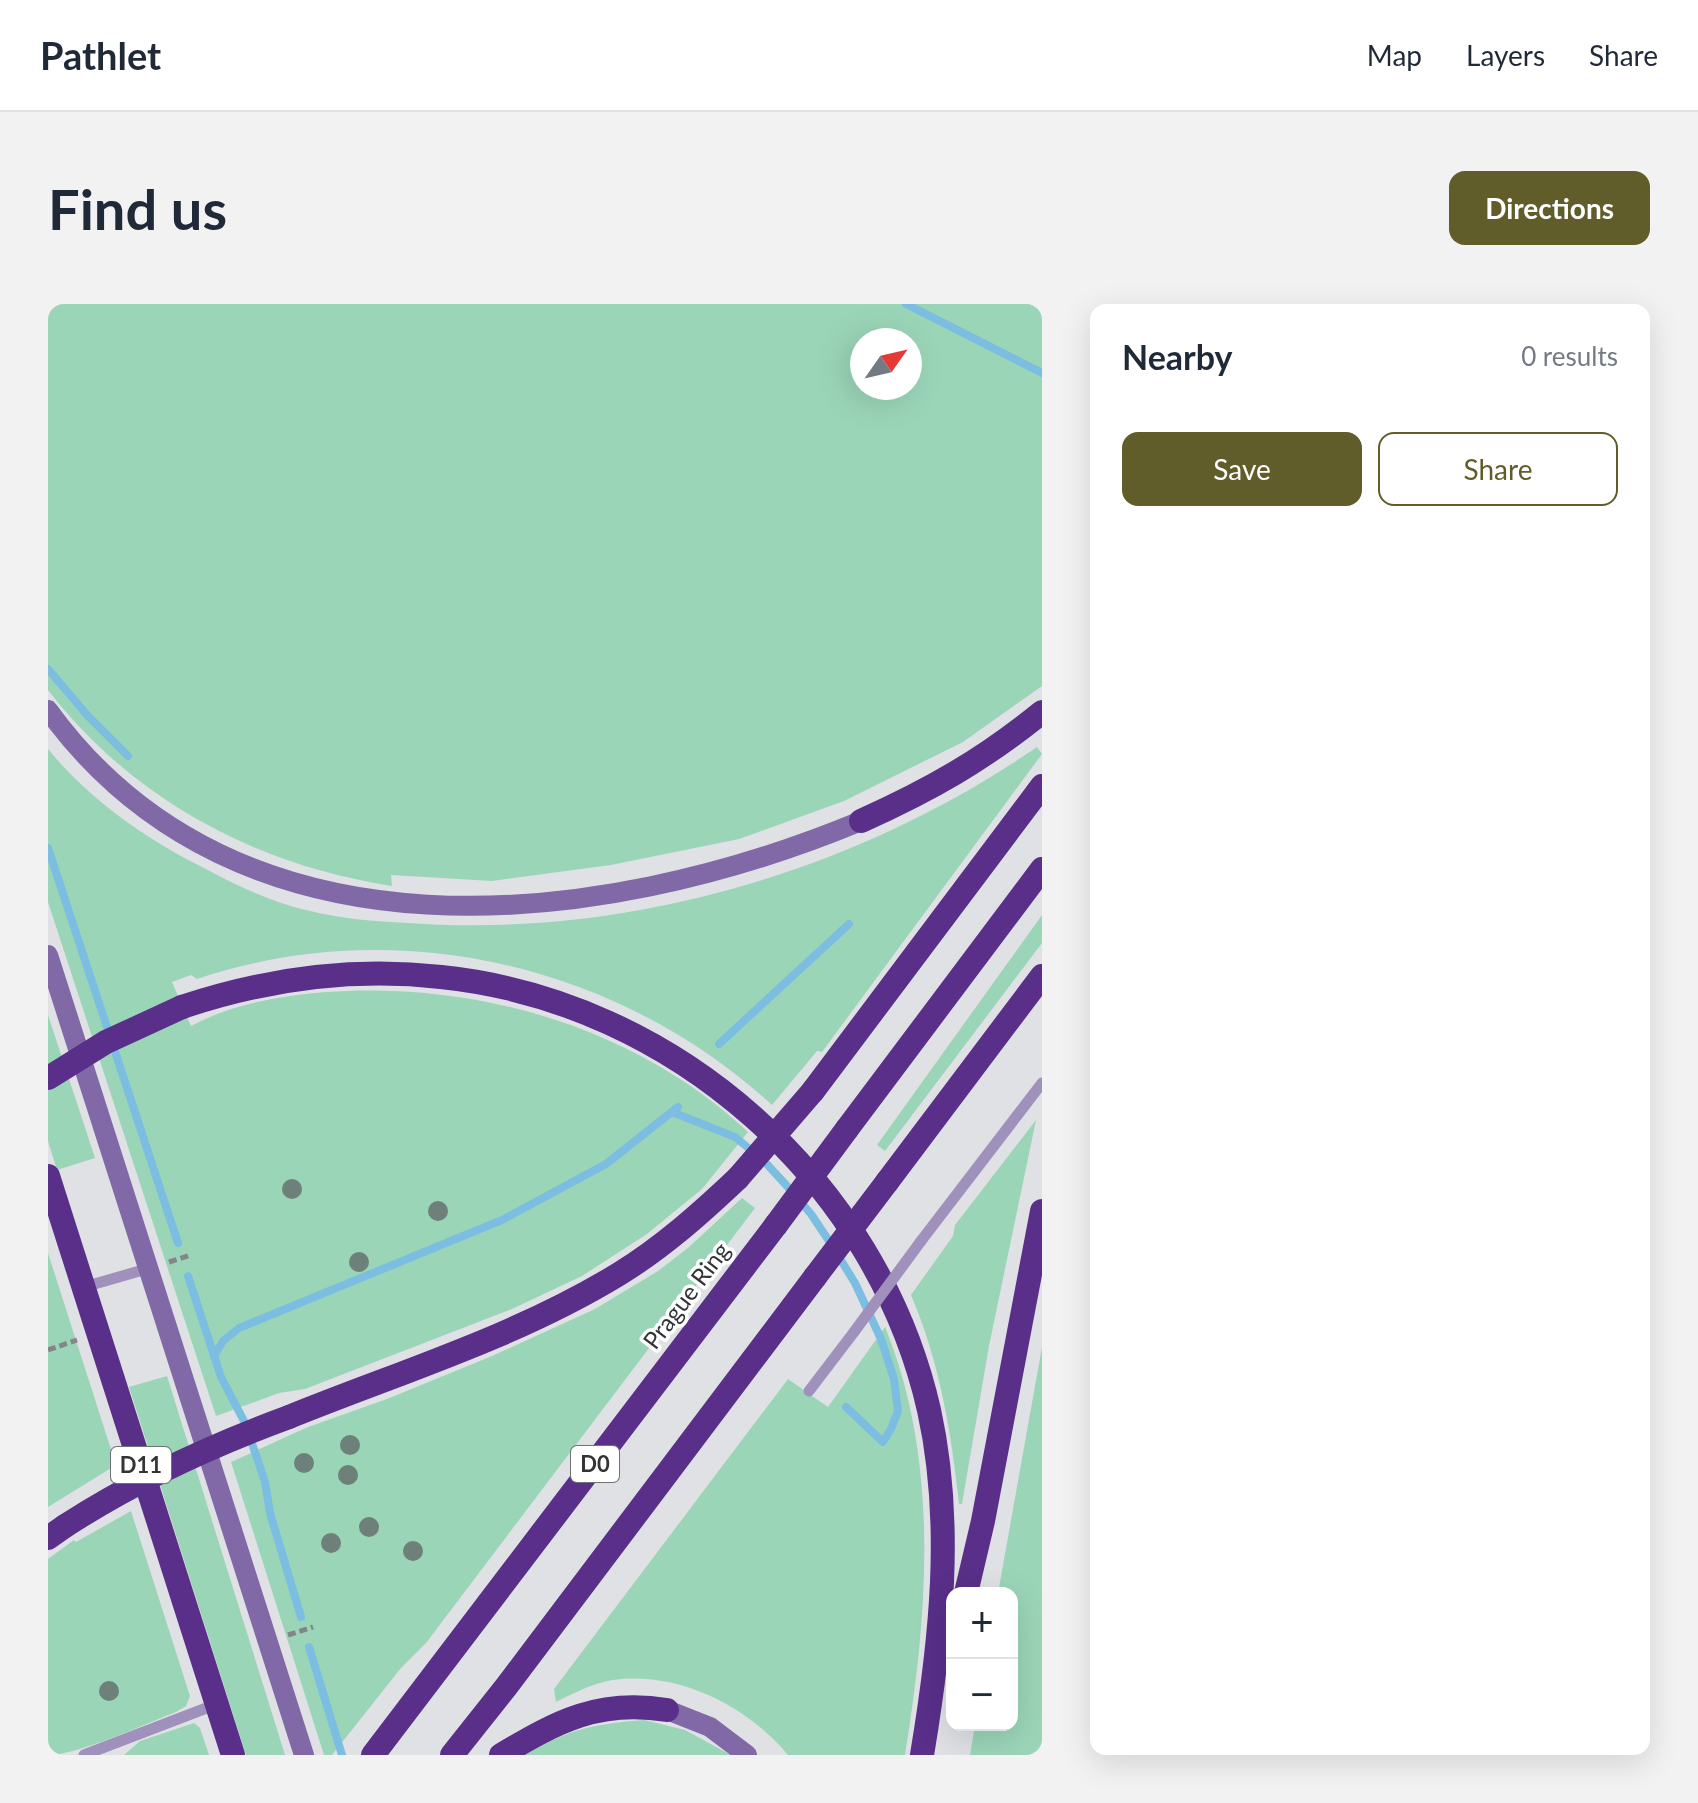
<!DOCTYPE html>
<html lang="en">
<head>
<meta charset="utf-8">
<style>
  :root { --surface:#fff; --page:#f2f2f3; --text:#1f2937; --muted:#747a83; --line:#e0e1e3; --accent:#615d2a }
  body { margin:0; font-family:Lato,sans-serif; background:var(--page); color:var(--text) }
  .controls { position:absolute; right:24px; bottom:24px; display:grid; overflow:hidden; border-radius:16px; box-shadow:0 8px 32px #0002 }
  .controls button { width:72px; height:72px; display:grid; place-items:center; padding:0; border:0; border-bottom:2px solid var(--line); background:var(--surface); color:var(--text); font:40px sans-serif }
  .compass { position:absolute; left:802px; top:24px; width:72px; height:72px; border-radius:50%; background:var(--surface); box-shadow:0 8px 32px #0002; rotate:56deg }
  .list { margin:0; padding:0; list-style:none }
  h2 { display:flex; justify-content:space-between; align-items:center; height:104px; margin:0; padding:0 32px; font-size:34px }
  h2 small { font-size:26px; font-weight:400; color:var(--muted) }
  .actions { display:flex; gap:16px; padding:24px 32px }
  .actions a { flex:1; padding:18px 0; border:2px solid var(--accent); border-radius:16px; text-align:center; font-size:28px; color:var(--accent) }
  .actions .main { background:var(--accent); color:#fff }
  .map { position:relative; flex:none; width:994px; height:1451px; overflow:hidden; border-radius:16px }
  header { display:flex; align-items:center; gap:48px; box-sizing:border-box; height:112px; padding:0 40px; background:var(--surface); border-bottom:2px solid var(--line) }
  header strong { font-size:38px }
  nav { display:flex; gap:44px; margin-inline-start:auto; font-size:28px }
  .intro { display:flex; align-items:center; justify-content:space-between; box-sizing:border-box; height:192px; padding:0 48px }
  h1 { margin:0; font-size:56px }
  .button { padding:20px 36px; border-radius:16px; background:var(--accent); color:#fff; font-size:28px; font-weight:700 }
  main { display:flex; gap:48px; padding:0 48px }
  aside { flex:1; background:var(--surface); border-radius:16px; box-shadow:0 8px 32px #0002 }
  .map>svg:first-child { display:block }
</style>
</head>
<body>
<header>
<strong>Pathlet</strong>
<nav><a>Map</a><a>Layers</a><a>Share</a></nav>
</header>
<div class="intro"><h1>Find us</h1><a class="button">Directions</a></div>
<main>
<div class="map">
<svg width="994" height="1451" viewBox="0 0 994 1451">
  <rect width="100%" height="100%" fill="#e0e1e5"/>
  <g fill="#9bd5b8" fill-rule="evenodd">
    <path d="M0 0H994V382L915 438 796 497 691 535 563 561 444 577 343 571 344 582C208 561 85 496 0 386ZM814 36H862V84H814Z"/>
    <path d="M989 443 994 450 774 748 769 747 724 801C570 660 348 608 149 675L143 671 124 678 143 722C184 700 231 692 278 688 428 677 588 723 700 828L654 885 599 930 534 972 464 1005 257 1085 231 1089 168 1112 0 598V445C35 488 83 524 131 551 171 572 214 596 258 606 292 615 326 617 360 619 579 635 809 567 989 443Z"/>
    <path d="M994 611V639L837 847 829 841Z"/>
    <path d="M0 711 47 854 9 866 0 837Z"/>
    <path d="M988 816 941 1042 914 1200H911C903 1127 892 1059 863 991L905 932 907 921Z"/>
    <path d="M694 894 707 904 378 1339 353 1364 284 1451H276L183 1158 260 1123 339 1095 444 1052 547 1005 610 967 641 943Z"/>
    <path d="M0 949 68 1161 0 1203Z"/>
    <path d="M837 1023C892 1158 880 1310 857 1451H740C699 1402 631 1367 565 1376 545 1379 526 1389 508 1398L506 1385 740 1075 780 1103Z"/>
    <path d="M994 1043V1451H922L927 1421H964V1289H950Z"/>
    <path d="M119 1072 237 1451H198L81 1083Z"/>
    <path d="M83 1207 142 1392 138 1402 128 1408C97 1420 30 1451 0 1451V1255L26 1236 28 1238Z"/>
    <path d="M596 1416 637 1426 683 1451H477C520 1425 546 1420 596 1416Z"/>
    <path d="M146 1419 152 1424 161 1451H76L92 1437Z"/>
  </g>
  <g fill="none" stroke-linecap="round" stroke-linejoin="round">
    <g stroke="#7bbee1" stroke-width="8">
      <path d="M858 0 994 69"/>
      <path d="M0 365 40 412 80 452"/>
      <path d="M0 544 130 939"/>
      <path d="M671 740 801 620"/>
      <path d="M624 808 687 833 715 856 739 882 763 910 781 937 807 979 833 1035 846 1075 850 1107 843 1125 835 1138 798 1103"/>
      <path d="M140 972 173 1073 197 1119 210 1157 217 1178 222 1209 253 1313"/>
      <path d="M166 1052 175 1037 191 1024 454 916 558 860 630 803"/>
      <path d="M261 1343 294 1451"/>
    </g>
    <g stroke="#848588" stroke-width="5" stroke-dasharray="8 4" stroke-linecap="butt">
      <path d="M121 958 143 951"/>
      <path d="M0 1046 29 1036"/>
      <path d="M240 1331 265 1323"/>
    </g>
    <g stroke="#a091bc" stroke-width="11">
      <path d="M873 937 994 779"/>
      <path d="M36 983 102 964"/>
      <path d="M761 1087 806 1028"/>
      <path d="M36 1451 169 1400"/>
    </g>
    <g stroke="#8169a7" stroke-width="20">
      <path d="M0 406C190 668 550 626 813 517"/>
      <path d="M0 651 256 1451"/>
      <path d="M619 1406 662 1423 699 1451"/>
    </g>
    <g stroke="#592f89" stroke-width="24">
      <path d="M813 517C882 486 935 456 994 408"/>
      <path d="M134 703C218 675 304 663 393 673 626 697 829 877 881 1106 906 1219 893 1337 874 1451"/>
      <path d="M765 787 994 482"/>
      <path d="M799 825 994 565"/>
      <path d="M0 872 185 1451"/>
      <path d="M839 878 994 672"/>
      <path d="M241 1113C352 1068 468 1033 571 970 615 943 653 909 690 874"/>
      <path d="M0 1234 17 1222"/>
      <path d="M918 1289 935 1217 994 907"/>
      <path d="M325 1451 728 921"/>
      <path d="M404 1451 458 1383 767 973"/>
      <path d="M453 1451C510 1417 551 1395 619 1406"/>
    </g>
    <path stroke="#a091bc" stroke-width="11" d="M806 1028 873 937"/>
    <g stroke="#592f89" stroke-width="24">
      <path d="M0 774 58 738 134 703"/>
      <path d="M690 874 765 787"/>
      <path d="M728 921 799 825"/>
      <path d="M767 973 839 878"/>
      <path d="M17 1222C88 1176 162 1142 241 1113"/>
    </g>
  </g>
  <g fill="#6e807a">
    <circle cx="244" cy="885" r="10"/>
    <circle cx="390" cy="907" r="10"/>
    <circle cx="311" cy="958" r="10"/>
    <circle cx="302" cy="1141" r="10"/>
    <circle cx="256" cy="1159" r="10"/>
    <circle cx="300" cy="1171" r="10"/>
    <circle cx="321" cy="1223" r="10"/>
    <circle cx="283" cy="1239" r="10"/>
    <circle cx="365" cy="1247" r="10"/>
    <circle cx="61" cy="1387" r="10"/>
  </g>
  <g text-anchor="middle" stroke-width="7" stroke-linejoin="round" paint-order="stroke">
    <g fill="#fff" stroke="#707172" stroke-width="2">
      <rect x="523" y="1142" width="48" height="36" rx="6"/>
      <rect x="63" y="1143" width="60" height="36" rx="6"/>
    </g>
    <g font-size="22" font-weight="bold" fill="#333435">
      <text x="547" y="1168">D0</text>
      <text x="93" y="1169">D11</text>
    </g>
    <g font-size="24" fill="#333435" stroke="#fff">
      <text transform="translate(639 992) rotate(-53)" y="8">Prague Ring</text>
    </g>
  </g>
</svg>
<div class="controls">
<button>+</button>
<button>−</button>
</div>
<svg class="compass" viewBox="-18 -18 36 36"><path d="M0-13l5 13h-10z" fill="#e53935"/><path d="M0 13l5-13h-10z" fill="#747a83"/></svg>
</div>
<aside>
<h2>Nearby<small>0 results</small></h2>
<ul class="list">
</ul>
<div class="actions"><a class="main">Save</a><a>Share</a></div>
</aside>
</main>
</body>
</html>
